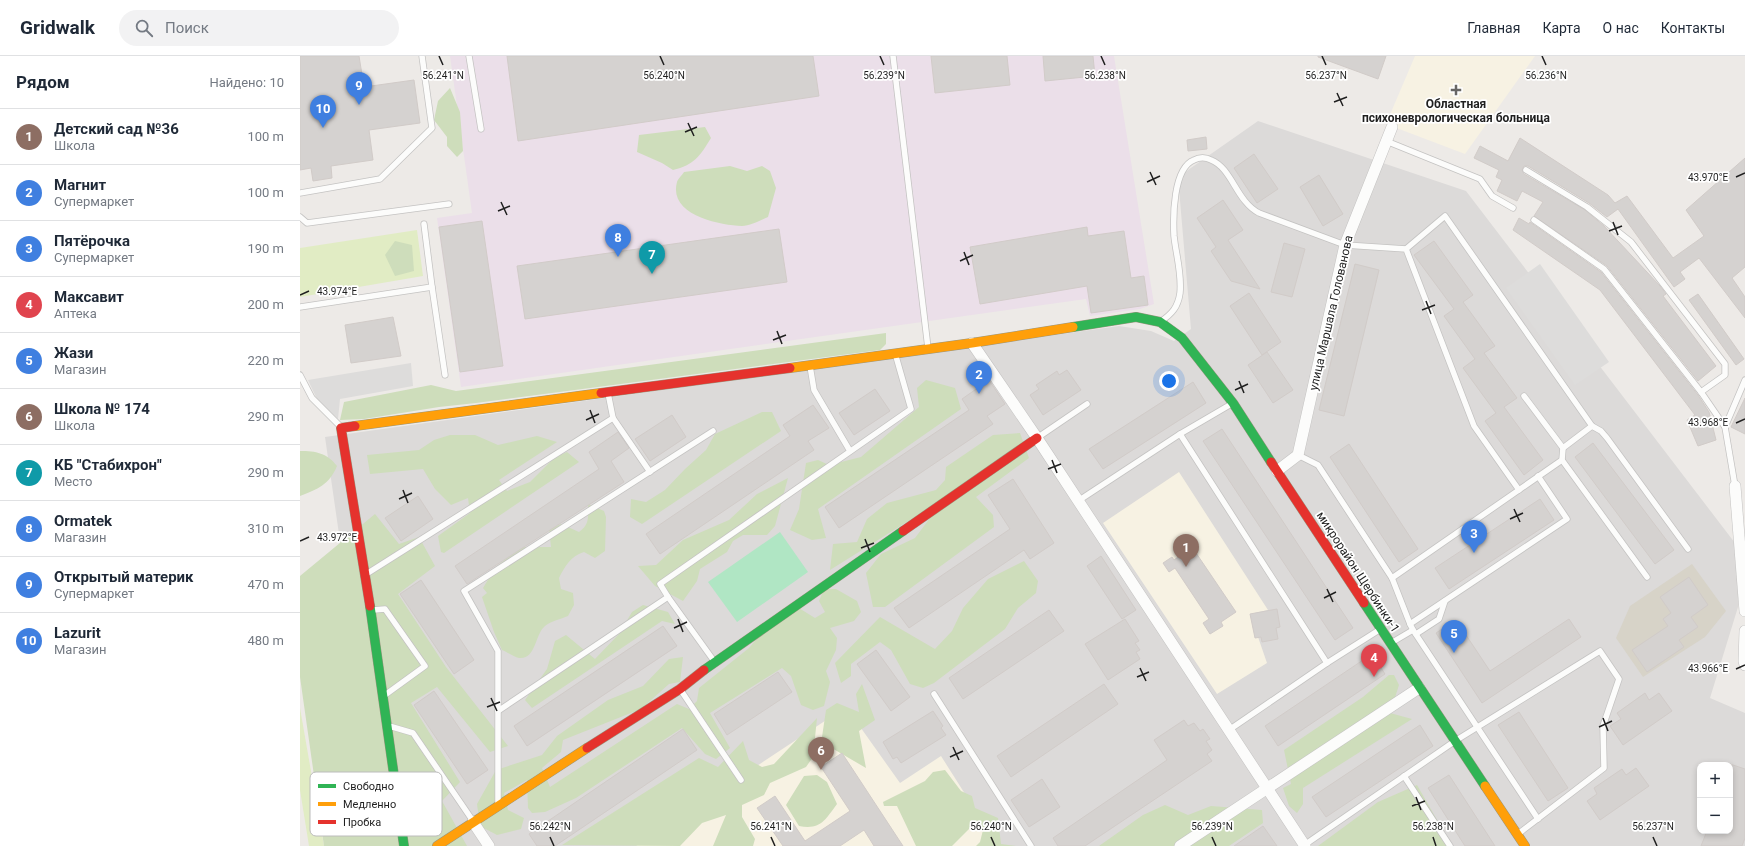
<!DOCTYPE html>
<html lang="ru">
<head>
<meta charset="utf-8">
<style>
  :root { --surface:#fff; --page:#f2f2f3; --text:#1f2937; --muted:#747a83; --line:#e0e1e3; --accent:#111827 }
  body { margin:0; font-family:Roboto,sans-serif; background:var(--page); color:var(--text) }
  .controls { position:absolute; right:12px; bottom:12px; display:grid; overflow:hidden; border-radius:8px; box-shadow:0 2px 6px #0003 }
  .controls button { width:36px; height:36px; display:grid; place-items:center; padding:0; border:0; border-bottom:1px solid var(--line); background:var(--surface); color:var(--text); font:20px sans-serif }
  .you { position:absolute; left:869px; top:325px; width:14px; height:14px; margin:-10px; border:3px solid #fff; border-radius:50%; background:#1a73e8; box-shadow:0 0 0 6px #1a73e833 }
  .badge { display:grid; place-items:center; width:26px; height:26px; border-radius:50%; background:var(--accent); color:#fff; font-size:13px; font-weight:700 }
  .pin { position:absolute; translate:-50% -33px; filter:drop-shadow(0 1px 2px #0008) }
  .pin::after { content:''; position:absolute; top:21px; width:14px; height:12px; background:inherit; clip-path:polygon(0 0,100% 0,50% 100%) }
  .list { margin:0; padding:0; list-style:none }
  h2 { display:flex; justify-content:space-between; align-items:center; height:52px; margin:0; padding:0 16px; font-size:17px }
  h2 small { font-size:13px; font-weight:400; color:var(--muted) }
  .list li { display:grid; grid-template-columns:26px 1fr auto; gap:12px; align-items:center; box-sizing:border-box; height:56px; padding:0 16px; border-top:1px solid var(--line) }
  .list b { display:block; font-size:15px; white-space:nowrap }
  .list p { margin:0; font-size:13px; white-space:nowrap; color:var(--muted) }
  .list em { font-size:13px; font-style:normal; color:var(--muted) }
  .icon { flex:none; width:22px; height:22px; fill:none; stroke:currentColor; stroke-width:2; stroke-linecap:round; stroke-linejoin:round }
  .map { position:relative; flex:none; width:1445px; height:790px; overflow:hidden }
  header { display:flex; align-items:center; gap:24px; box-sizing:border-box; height:56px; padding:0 20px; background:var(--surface); border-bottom:1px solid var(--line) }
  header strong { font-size:19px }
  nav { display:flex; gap:22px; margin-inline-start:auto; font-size:14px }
  .search { width:280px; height:36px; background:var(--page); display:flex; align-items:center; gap:10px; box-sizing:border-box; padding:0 14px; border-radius:22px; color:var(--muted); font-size:15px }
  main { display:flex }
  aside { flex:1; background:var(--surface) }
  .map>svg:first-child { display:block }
</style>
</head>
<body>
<header>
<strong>Gridwalk</strong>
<div class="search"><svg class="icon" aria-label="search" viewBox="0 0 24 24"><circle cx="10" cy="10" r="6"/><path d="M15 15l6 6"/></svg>Поиск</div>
<nav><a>Главная</a><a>Карта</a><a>О нас</a><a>Контакты</a></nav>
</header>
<main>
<aside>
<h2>Рядом<small>Найдено: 10</small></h2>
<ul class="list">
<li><span class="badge" style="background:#8d6e63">1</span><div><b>Детский сад №36</b><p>Школа</p></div><em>100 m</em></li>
<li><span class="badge" style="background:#3f7fe0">2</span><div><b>Магнит</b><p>Супермаркет</p></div><em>100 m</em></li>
<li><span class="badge" style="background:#3f7fe0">3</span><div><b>Пятёрочка</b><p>Супермаркет</p></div><em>190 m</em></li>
<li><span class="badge" style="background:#e0444e">4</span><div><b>Максавит</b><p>Аптека</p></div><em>200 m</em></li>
<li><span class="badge" style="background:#3f7fe0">5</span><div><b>Жази</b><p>Магазин</p></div><em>220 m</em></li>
<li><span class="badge" style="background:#8d6e63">6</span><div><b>Школа № 174</b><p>Школа</p></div><em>290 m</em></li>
<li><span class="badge" style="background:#0f9aa8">7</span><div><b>КБ &quot;Стабихрон&quot;</b><p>Место</p></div><em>290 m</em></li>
<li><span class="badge" style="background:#3f7fe0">8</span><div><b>Ormatek</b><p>Магазин</p></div><em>310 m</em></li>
<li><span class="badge" style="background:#3f7fe0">9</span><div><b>Открытый материк</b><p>Супермаркет</p></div><em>470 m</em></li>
<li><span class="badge" style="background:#3f7fe0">10</span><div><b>Lazurit</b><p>Магазин</p></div><em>480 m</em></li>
</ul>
</aside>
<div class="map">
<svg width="1445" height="790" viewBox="0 0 1445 790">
  <rect width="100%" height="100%" fill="#edeae7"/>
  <path fill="#dcdad9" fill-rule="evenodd" d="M958 65 1166 135 1438 491V551L1410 642 1445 657V790H84L25 381 819 270 851 275 874 285 891 273 878 121ZM1400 709H1430V775H1400Z"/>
  <path fill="#ebdfe9" d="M150 0H814L854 248 840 253 790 260 786 243 161 331 137 162 172 157Z"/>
  <g fill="#f7f2e3">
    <path d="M1115 0H1235L1165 98 1086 68Z"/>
    <path d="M879 416 968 554 950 558 955 582 958 581 967 607 917 638 803 467Z"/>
    <path d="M546 651 600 727 641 700 698 790H336Z"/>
  </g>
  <path fill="#d7d3c8" d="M1392 508 1426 555 1405 581 1343 621 1316 582 1330 550Z"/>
  <g fill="#e1ecc4">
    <path d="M117 174 123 220 0 241V192Z"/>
    <path d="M0 652 24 790H9L0 734Z"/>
  </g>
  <g fill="#ceddbb">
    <path d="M150 32 160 56 163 95 157 101 147 90V81L134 64 138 45Z"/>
    <path d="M405 71 411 82C400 100 394 109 373 114L362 107 337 96 339 79Z"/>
    <path d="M430 110 447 115 462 110 470 115 476 132 468 161C461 164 450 170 442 170 419 169 368 159 377 126 378 123 382 119 384 116Z"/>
    <path d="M95 185 112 189 114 215 95 220 85 199Z"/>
    <path d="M586 277V288L580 294 176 347 139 351 64 363 40 364 44 346 131 329 156 335Z"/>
    <path d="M626 324 655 332 661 353 518 453 526 482 512 484 490 474 499 453 506 407 518 404 529 409 561 401 619 351 617 332Z"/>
    <path d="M462 356H472L481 375 342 468 330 461 331 443 346 446 365 434 385 413 406 394 415 378Z"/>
    <path d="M720 377 729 402 676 441 693 459 694 471 585 551H573L566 517 581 498 615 482 630 462 626 454 530 514 533 488 557 486 567 463 587 447 636 434 645 424 646 411 693 379Z"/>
    <path d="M150 379H175L198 389 237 380 257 386 199 424 207 435 230 426 254 402 267 396 279 406 144 497 141 496 138 480 170 457 168 442 151 449 135 433 123 413 70 418 67 399 119 394 134 384Z"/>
    <path d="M0 395C16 395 27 397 37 410 29 429 18 433 0 440Z"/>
    <path d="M488 422 475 470 467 479H443L433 485 427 496 400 513 397 525 383 545 355 530 338 510 356 509 383 484 429 464 457 438Z"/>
    <path d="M288 448 304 455 306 461 305 495 295 502 284 496C271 500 265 510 259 522L261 533 273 537 274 549 268 560C261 563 251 565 245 570 235 578 236 604 219 602 214 601 207 596 202 594L194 576 182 541 187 537 183 532 195 512 219 491H251L249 473 261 468 279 476C290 468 288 461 288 448Z"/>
    <path d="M75 458 99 488 119 481 135 510 98 538 146 611 208 690 190 696 137 631 111 647 160 726 142 745 167 790H24L0 621V520Z"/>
    <path d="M724 505 738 525 736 537 718 552 705 573 634 627 623 632 610 628 591 594 580 586 551 608V620L541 627 535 607 580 561 635 593 652 575 663 552 688 523Z"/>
    <path d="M524 533H536L557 545 561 556 554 565 530 572 537 582 536 594 526 615 530 626 524 650 513 654 501 649 491 620 482 612 410 657 430 692 416 703 405 698 382 672 276 742 245 756 232 757 228 752 227 724 204 737 208 754 224 762 221 773 197 779 180 770 177 748 196 714 242 699 257 680 308 644 343 630 369 603 383 601 380 626 369 628 341 653 263 684 261 696 242 712 250 731 377 648 389 653 397 645 399 632 449 592 482 553 494 549 515 562 525 556 519 545Z"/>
    <path d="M343 549 368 556 375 568 362 565 232 652 225 644 247 613 255 585 266 579 295 603 319 578 332 556Z"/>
    <path d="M1089 619H1094L1099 629 1090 657 1112 663 1003 732V748L997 757 989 750 983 732 991 728 984 694 1063 641Z"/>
    <path d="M562 628 575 664 559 675 566 712 530 691 522 681 526 654 537 647 559 656 556 638Z"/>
    <path d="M517 662 513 701 506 711 470 727 464 739 442 749V761L455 783 453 790H413L426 759 402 767 380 790 262 789 399 702 418 711 443 685 449 704 462 711 474 708Z"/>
    <path d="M645 714 661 735 672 740 675 752 698 762 701 788 716 790H676L680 786 683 774 670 772 652 790H616L597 750H584L583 746 625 725 633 716Z"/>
    <path d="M517 719 527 726 537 748C525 764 521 774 499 770L486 749 504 720Z"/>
    <path d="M1117 729 1152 790H1018L1078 746Z"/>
    <path d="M865 749 888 759 911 750 962 754 963 767 929 790H799L843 759Z"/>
  </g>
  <path fill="#b0e6c4" d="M480 476 508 516 437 566 408 526Z"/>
  <g fill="#dddcdb">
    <path d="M1240 208 1309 306 1275 329 1206 232Z"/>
    <path d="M111 307 113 330 40 343 38 363 17 343 8 324Z"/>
  </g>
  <g fill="#d5d2d0" stroke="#d1cbc8">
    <path d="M0 0H59L64 31 114 24 120 67 69 74 73 104 31 110 32 122 13 125 11 112 0 114Z"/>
    <path d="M207 0H513L519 40 218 85Z"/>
    <path d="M631 0H707L710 29 635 37Z"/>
    <path d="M743 0H793L795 20 745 25Z"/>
    <path d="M1018 0H1086L1078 23 1018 1Z"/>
    <path d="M906 81 907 93 888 95 887 84Z"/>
    <path d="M1220 82 1308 139 1315 147 1327 140 1373 202 1404 180 1386 154 1445 102V211L1432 222 1445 241V262L1399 202 1380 216 1385 223 1374 231 1318 153 1307 161 1289 147 1228 110H1224L1222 114 1224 118 1285 154 1304 170 1360 230 1366 238 1363 240 1416 310 1398 325 1307 210 1234 160 1243 146 1222 135 1217 145 1197 135 1202 124 1196 121 1199 114 1174 102 1180 90 1208 105Z"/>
    <path d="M954 98 978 133 957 147 934 112Z"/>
    <path d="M1019 119 1043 158 1023 170 1000 131Z"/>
    <path d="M923 144 943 174 928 184 960 233 931 225 911 195 916 191 897 162Z"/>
    <path d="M1219 162 1229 168 1230 166 1301 216 1398 339 1409 356 1416 384 1398 390 1387 364 1395 359 1300 234 1213 174Z"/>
    <path d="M182 165 203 310 160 316 139 171Z"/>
    <path d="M787 171 788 180 824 175 831 222 844 220 848 249 791 257 787 230 680 248 670 191Z"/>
    <path d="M479 173 487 226 225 263 217 210Z"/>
    <path d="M1134 185 1173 239 1163 246 1195 290 1184 297 1217 342 1204 351 1243 404 1224 419 1185 365 1196 357 1163 312 1175 303 1144 260 1154 253 1114 199Z"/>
    <path d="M984 187 1005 193 992 241 971 236Z"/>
    <path d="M1055 208 1079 214 1044 360 1019 354Z"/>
    <path d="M949 237 981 286 962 299 930 250Z"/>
    <path d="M1398 238 1444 303 1436 309 1389 244Z"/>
    <path d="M93 261 101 300 51 307 45 269Z"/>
    <path d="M967 296 993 334 973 347 948 309Z"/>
    <path d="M767 314 781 334 743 359 730 339 739 333 736 329 757 315 759 319Z"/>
    <path d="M689 324 705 348 687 360 693 368 539 472 525 451 669 354 662 343Z"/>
    <path d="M893 326 906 347 803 413 789 393Z"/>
    <path d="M575 333 590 355 554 379 539 357Z"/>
    <path d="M1445 342V378L1431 371Z"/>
    <path d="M513 349 529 372 508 385 514 394 360 498 346 478 490 380 483 369Z"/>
    <path d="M372 359 386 381 350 405 335 383Z"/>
    <path d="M922 373 1053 572 1035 584 903 385Z"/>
    <path d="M318 376 329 392 311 405 324 426 167 528 155 510 299 413 289 396Z"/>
    <path d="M1293 387 1374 494 1355 508 1275 401Z"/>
    <path d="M1049 388 1118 493 1099 506 1030 401Z"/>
    <path d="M713 423 754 487 730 503 724 494 609 572 594 552 710 473 688 439Z"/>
    <path d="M118 440 133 463 101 485 85 462Z"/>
    <path d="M1240 443 1254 464 1149 533 1135 512Z"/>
    <path d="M892 491 936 556 921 566 923 570 910 578 903 567 909 563 875 512 869 516 863 507 872 501 874 504Z"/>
    <path d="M801 500 836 554 822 563 787 510Z"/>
    <path d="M1389 521 1408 549 1391 561 1398 571 1379 584 1384 591 1347 616 1332 594 1368 570 1363 563 1371 557 1360 541Z"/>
    <path d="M121 524 174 604 154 618 100 538Z"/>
    <path d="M977 553 980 571 976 572 978 583 962 586 961 581 955 582 950 558Z"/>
    <path d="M749 554 764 575 663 643 649 622Z"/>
    <path d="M825 563 839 585 835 587 840 594 836 596 840 603 808 624 785 588Z"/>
    <path d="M1269 563 1281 581 1182 647 1136 577 1156 564 1190 615Z"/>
    <path d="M363 570 377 590 227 690 214 670Z"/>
    <path d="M576 594 610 641 591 655 557 608Z"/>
    <path d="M1072 598 1085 618 978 690 965 670Z"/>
    <path d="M478 616 492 636 427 679 414 658Z"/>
    <path d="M804 628 818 648 711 721 697 700Z"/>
    <path d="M134 635 188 714 167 728 114 649Z"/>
    <path d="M1345 637 1349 644 1359 637 1372 655 1323 689 1310 670 1321 663 1317 657Z"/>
    <path d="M633 655 643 670 641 672 646 679 601 707 597 701 593 703 583 686Z"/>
    <path d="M1219 656 1268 732 1248 745 1198 669Z"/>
    <path d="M884 664 888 670 894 667 900 675 903 673 910 683 906 685 912 694 907 698 912 705 785 790H758L753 782 867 704 854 684Z"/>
    <path d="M1120 669 1133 690 1026 761 1012 741Z"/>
    <path d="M383 673 397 694 255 790H237L229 778Z"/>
    <path d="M542 697 603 790H574L564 774 540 790H483L457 752 475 740 505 785 550 755 521 711Z"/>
    <path d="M1430 708 1445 713V782L1442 790H1401L1407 775H1430Z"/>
    <path d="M1336 712 1349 730 1300 764 1287 745 1297 738 1294 732 1322 713 1326 719Z"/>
    <path d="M1149 719 1195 790H1165L1128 732Z"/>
    <path d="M742 723 760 751 729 771 711 744Z"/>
    <path d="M963 770 977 790H934Z"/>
  </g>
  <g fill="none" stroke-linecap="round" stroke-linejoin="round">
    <g stroke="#c4c3c2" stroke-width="7">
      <g id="lane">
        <path d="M169 0 181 73"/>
        <path d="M593 0 628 292"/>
        <path d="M1086 85 1180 123 1192 140 1213 152"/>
        <path d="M1226 114 1287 151 1331 186 1425 308V319L1401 336 1425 371"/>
        <path d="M0 137 80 123 132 72 122 0"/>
        <path d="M0 161 7 167 149 148"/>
        <path d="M1234 164 1304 213 1401 336"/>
        <path d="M1106 193 1145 160 1292 370"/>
        <path d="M132 231 145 319"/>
        <path d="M0 251 132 231 124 168"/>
        <path d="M860 266C872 258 878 251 880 237 882 217 876 199 874 180 873 161 873 112 894 104 899 101 906 101 911 104 932 112 936 145 959 157L1045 189 1106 193 1174 370 1219 434"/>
        <path d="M510 310 514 334 550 395"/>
        <path d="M0 319 12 342 41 371"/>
        <path d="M1224 340 1263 392"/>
        <path d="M313 362 350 416"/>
        <path d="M880 378 1027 607"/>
        <path d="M737 382 787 348"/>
        <path d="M998 399 1018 409 1092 522 1110 568"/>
        <path d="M1262 404 1347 521"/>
        <path d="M1435 430 1425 371 1445 324"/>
        <path d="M778 445 880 378 933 347"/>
        <path d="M68 517 313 362 308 337"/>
        <path d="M1092 522 1262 404 1263 392 1292 370 1301 375 1307 382 1388 493"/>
        <path d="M368 541 414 605"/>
        <path d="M73 554 85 553 125 610 85 639"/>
        <path d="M1113 574 1110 568 1267 463 1238 420"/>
        <path d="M1116 578 1139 563 1145 545"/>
        <path d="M1091 587 1113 574 1238 763"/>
        <path d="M380 633 441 724"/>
        <path d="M634 638 731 790"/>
        <path d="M198 655 368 541 360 528 611 353 595 297"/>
        <path d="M89 670 113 677 173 765"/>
        <path d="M929 674 1027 607 1079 574"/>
        <path d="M1104 720 1150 790"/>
        <path d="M198 748V595L164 535 413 375"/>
        <path d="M1003 790 1155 685 1300 595 1319 623 1303 670 1304 712 1218 778"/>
      </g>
    </g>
    <g stroke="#c4c3c2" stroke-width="12">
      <g id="street">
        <path d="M672 287 737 382 1005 790"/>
        <path d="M977 415 998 399 1045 189 1092 71"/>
        <path d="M1435 430 1445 555"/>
        <path d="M1445 575 1444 605 1445 609"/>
        <path d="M173 766 189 790"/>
        <path d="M880 790 1119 632"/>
      </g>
    </g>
    <g stroke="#99957e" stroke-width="10">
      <g id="fast">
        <path d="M773 271 836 261 860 266 882 282 933 347 971 406"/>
        <path d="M1064 547 1185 730"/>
        <path d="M70 550 104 790"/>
        <path d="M404 614 603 475"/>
      </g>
    </g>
    <g stroke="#99957e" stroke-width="10">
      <g id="slow">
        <path d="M490 312 672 287 773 271"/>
        <path d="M55 370 301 337"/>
        <path d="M1185 730 1225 790"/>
        <path d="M137 790 287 692"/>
      </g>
    </g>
    <g stroke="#99957e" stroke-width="10">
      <g id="jam">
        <path d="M301 337 490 312"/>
        <path d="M55 370 41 372 70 550"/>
        <path d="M971 406 1064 547"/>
        <path d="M603 475 737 382"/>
        <path d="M287 692 380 633 404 614"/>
      </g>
    </g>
    <use href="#lane" stroke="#fcfcfb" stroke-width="5.5"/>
    <use href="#street" stroke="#fcfcfb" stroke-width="11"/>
    <use href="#fast" stroke="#30b455" stroke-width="9"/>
    <use href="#slow" stroke="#ff9f0a" stroke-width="9"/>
    <use href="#jam" stroke="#e5322d" stroke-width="9"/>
  </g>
  <path fill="none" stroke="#1f1f1f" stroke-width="1.5" d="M139 0 143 9M360 0 364 9M580 0 584 9M801 0 805 9M1022 0 1026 9M1242 0 1246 9M1037 37 1043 50M1034 46 1047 41M388 67 394 80M385 76 397 71M850 116 856 129M1436 121 1445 117M847 126 860 120M201 146 207 159M198 155 210 150M1313 166 1318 179M1309 175 1322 170M664 196 669 209M660 205 673 199M0 239 9 235M1126 245 1131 258M1122 254 1135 249M477 275 482 288M473 284 486 279M939 325 944 337M935 334 948 328M290 354 295 367M286 364 299 358M1436 367 1445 363M752 404 757 417M748 413 761 408M103 434 108 447M99 443 112 437M1214 453 1220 466M1210 463 1223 457M565 483 570 496M0 485 9 481M561 492 574 487M1027 533 1033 546M1024 542 1036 536M378 563 383 576M374 572 387 566M840 612 846 625M1436 613 1445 609M837 621 849 616M191 642 197 655M187 651 200 646M1303 662 1308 675M1299 671 1312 665M653 691 659 704M650 701 663 695M1116 741 1121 754M1112 750 1125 745M250 781 254 790M471 781 475 790M691 781 695 790M912 781 916 790M1133 781 1136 790M1353 781 1357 790"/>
  <path fill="#676665" stroke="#fff" stroke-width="1.5" d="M1154 28h4v4h4v4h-4v4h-4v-4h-4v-4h4z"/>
  <g text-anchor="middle" stroke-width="3.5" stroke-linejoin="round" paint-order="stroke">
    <g font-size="12" font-weight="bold" fill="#1f1f1f" stroke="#fff">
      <text x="1156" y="52">Областная<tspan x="1156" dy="14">психоневрологическая больница</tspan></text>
    </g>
    <g font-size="12" fill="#1f1f1f" stroke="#fff">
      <text transform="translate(1031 257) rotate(-77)" y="4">улица Маршала Голованова</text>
      <text transform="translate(1058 516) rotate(57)" y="4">микрорайон Щербинки-1</text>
    </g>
  </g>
  <rect x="10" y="716" width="132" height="64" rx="6" fill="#fff" stroke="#bcbcbc" stroke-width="1"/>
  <rect x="18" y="728" width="18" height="4" fill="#30b455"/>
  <rect x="18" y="746" width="18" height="4" fill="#ff9f0a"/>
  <rect x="18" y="764" width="18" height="4" fill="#e5322d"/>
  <g font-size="11" fill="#1f1f1f">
    <text x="43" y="734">Свободно</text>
    <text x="43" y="752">Медленно</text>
    <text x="43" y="770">Пробка</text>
  </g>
  <g font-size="10" text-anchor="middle" fill="#1f1f1f" stroke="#fff" stroke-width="3.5" stroke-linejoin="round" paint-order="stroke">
    <text x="143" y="23">56.241°N</text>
    <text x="364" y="23">56.240°N</text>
    <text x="584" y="23">56.239°N</text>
    <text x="805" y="23">56.238°N</text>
    <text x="1026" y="23">56.237°N</text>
    <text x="1246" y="23">56.236°N</text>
    <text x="1408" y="125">43.970°E</text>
    <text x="37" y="239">43.974°E</text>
    <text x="1408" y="370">43.968°E</text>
    <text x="37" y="485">43.972°E</text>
    <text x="1408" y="616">43.966°E</text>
    <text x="250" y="774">56.242°N</text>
    <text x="471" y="774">56.241°N</text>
    <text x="691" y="774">56.240°N</text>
    <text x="912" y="774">56.239°N</text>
    <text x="1133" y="774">56.238°N</text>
    <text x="1353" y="774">56.237°N</text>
  </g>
</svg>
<div class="controls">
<button>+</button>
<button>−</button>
</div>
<div class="you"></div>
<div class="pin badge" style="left:886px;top:511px;background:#8d6e63">1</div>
<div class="pin badge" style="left:679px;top:338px;background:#3f7fe0">2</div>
<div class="pin badge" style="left:1174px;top:497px;background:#3f7fe0">3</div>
<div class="pin badge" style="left:1074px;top:621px;background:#e0444e">4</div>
<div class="pin badge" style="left:1154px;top:597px;background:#3f7fe0">5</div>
<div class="pin badge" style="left:521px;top:714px;background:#8d6e63">6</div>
<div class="pin badge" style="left:352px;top:218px;background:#0f9aa8">7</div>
<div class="pin badge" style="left:318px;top:201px;background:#3f7fe0">8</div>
<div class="pin badge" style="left:59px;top:49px;background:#3f7fe0">9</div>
<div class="pin badge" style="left:23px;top:72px;background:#3f7fe0">10</div>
</div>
</main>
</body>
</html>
